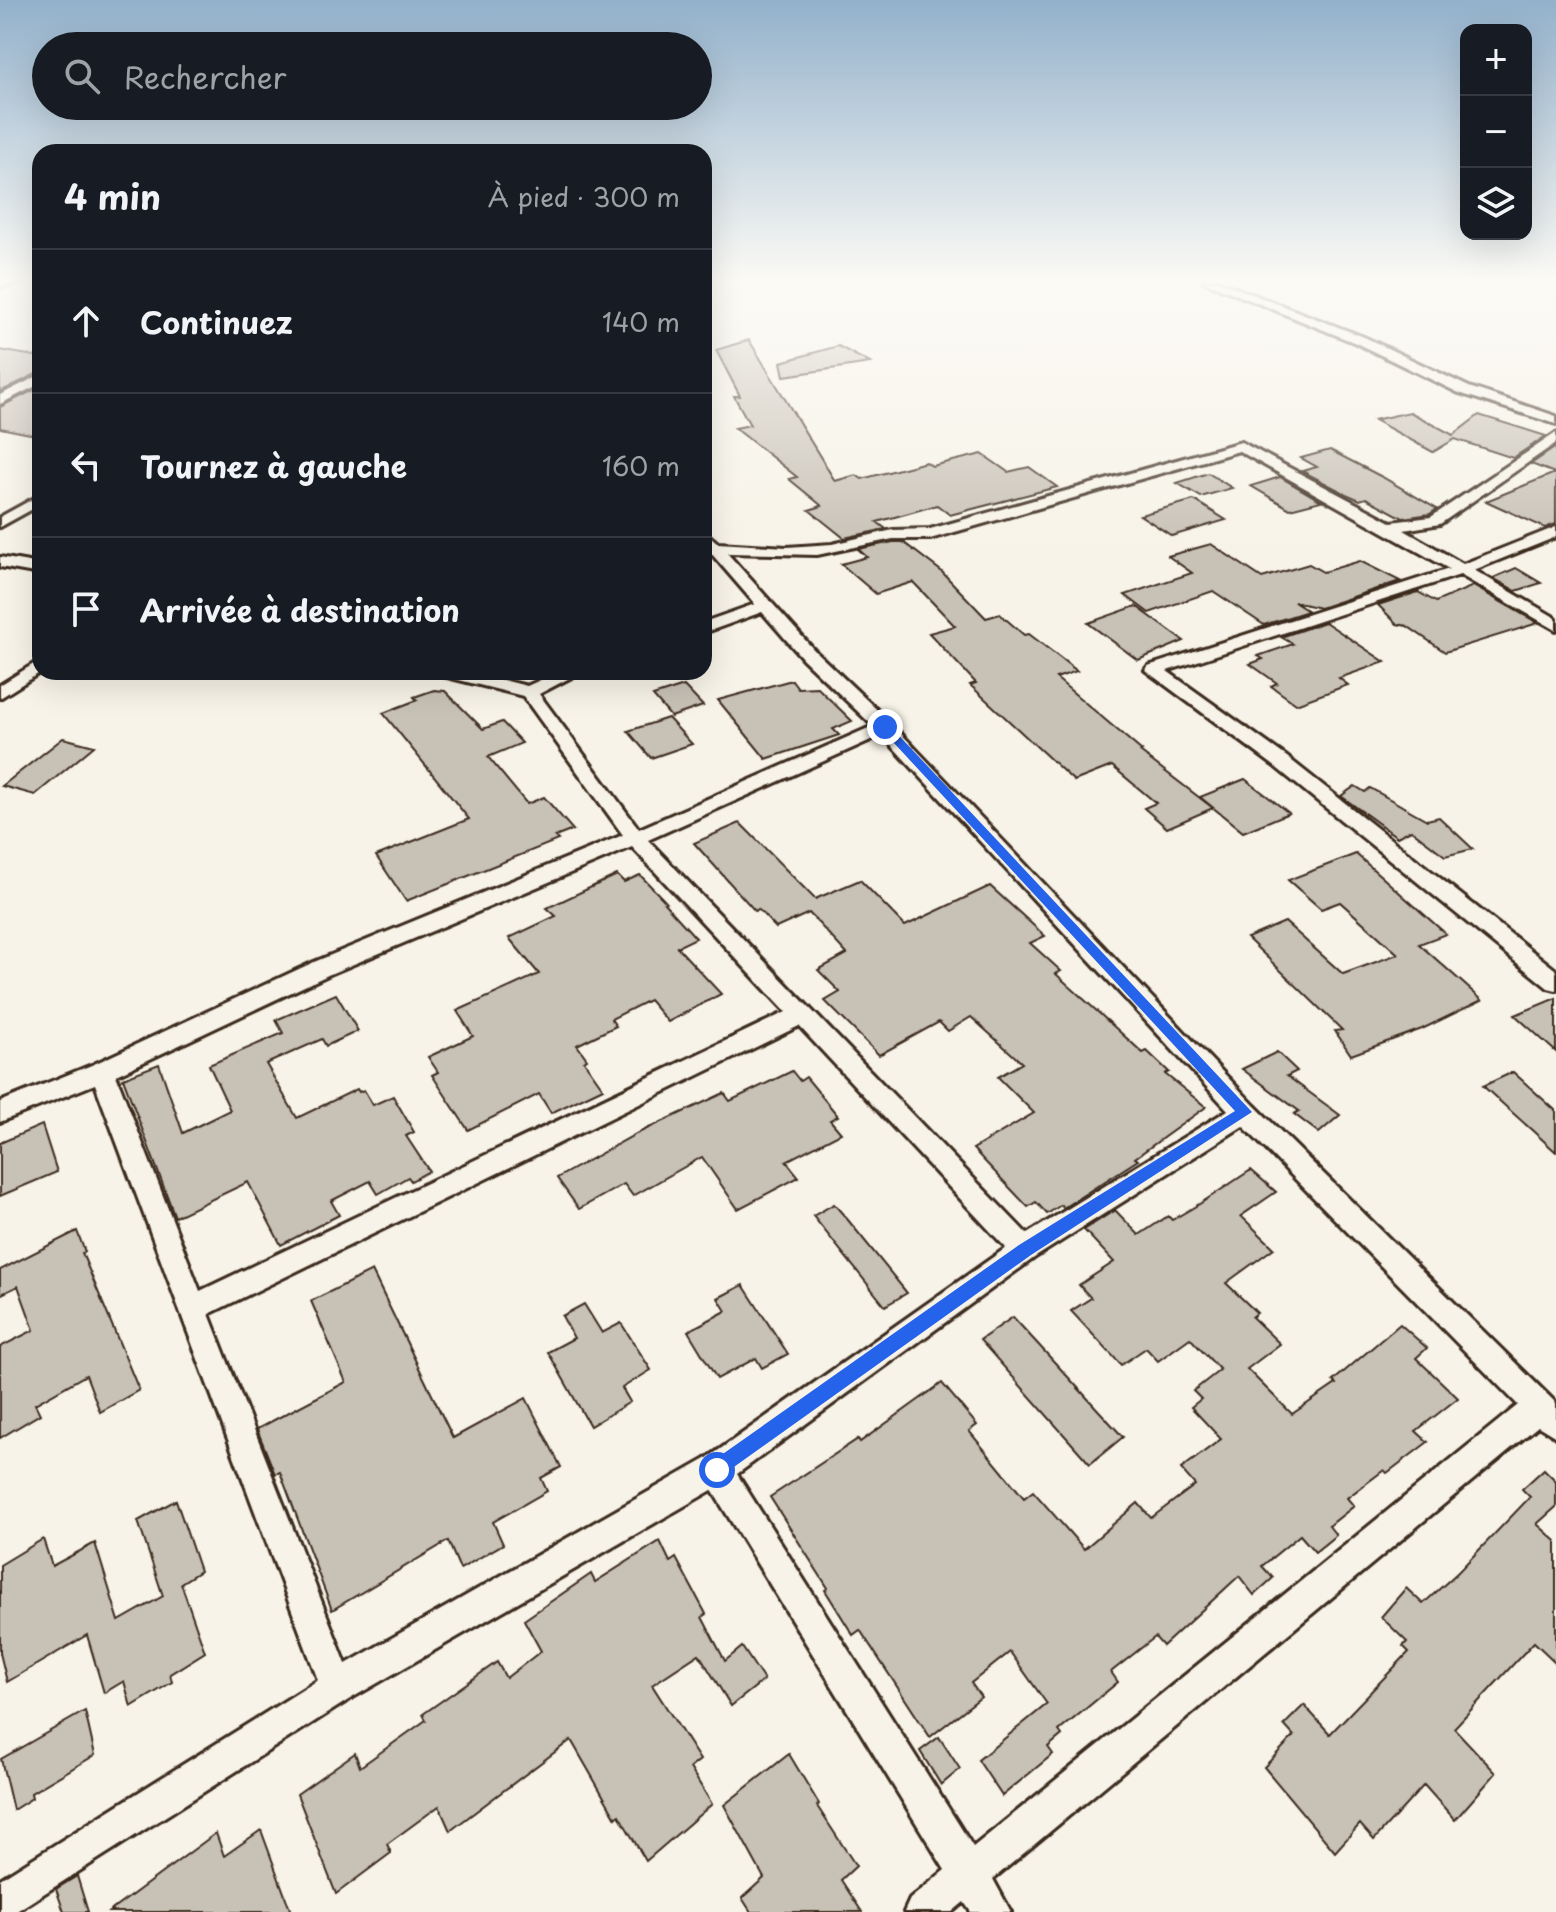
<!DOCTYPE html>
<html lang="fr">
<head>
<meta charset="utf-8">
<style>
  :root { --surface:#171b24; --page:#242831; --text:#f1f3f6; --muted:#9ea1a6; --line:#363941 }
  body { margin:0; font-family:"Playpen Sans",sans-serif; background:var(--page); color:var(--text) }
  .controls { position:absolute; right:24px; top:24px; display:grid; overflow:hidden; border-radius:16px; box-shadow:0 8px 32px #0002 }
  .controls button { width:72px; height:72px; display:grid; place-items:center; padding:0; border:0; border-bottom:2px solid var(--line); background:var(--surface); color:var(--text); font:40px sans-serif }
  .stop { position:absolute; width:24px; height:24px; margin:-18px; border:6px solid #2563eb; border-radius:50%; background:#fff }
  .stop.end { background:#2563eb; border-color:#fff; box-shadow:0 2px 8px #0008 }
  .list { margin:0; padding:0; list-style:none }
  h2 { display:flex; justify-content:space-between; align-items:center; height:104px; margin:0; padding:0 32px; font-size:34px }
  h2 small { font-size:26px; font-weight:400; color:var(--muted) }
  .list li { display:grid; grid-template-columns:52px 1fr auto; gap:24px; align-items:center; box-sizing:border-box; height:144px; padding:0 32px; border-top:2px solid var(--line) }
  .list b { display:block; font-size:30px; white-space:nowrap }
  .list em { font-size:26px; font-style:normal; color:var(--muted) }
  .icon { flex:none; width:44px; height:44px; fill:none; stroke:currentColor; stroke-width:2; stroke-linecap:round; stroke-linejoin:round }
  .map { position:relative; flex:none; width:1556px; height:1912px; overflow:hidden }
  .search { position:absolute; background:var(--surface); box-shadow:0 8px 32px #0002; left:32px; top:32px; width:680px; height:88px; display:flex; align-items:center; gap:20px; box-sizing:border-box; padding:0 28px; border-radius:44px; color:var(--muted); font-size:30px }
  .panel { position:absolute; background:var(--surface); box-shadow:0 8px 32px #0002; left:32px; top:144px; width:680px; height:536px; border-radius:24px }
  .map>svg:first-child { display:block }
</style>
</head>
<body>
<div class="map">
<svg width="1556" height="1912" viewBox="0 0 1556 1912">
  <rect width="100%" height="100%" fill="#f7f3e8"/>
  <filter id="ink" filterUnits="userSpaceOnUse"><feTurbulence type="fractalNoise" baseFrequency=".0125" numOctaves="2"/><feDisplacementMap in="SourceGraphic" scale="16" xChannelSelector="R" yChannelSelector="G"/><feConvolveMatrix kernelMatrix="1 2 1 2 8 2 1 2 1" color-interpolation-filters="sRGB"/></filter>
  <g filter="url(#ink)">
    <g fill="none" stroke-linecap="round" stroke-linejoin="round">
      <path stroke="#84786c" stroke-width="5" d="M0 288 38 281"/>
    </g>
    <g fill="#c8c1b6" stroke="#3b2a1e" stroke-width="2">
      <path d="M749 340 835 481 856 475 862 479 926 462 932 466 982 454 1008 472 1029 467 1057 487 950 515 937 505 877 522 886 529 844 538 809 510 822 506 789 479 797 477 735 428 750 425 734 396H740L716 350Z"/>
      <path d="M838 346 870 363 784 376 781 362Z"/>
      <path d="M0 350 40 357V372L0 392Z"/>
      <path d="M40 387V436L0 428V407Z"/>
      <path d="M1410 412 1453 435 1479 415 1546 436 1513 458 1455 439 1433 452 1374 420Z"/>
      <path d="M1556 447V524L1545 528 1486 501 1555 473 1531 464Z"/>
      <path d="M1330 450 1384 478 1437 509 1430 514 1403 518 1366 498 1360 500 1346 494 1302 471 1317 467 1301 458Z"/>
      <path d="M1208 473 1232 488 1201 497 1177 483Z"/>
      <path d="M1280 477 1321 501 1290 509 1251 486Z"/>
      <path d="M1194 500 1226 520 1172 536 1140 515Z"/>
      <path d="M893 542H903L941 571 986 618 1000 614 1024 635 1029 634 1077 671 1056 678 1142 751 1140 752 1213 808 1167 828 1144 808 1156 803 1112 766 1074 781 970 685 976 683 929 633 955 626 913 582 876 594 841 564 867 557 858 549Z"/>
      <path d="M1211 544 1262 578 1309 564 1323 572 1360 561 1400 581 1320 608 1294 602 1308 611 1264 625 1213 591 1149 613 1125 595 1192 573 1168 556Z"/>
      <path d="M1516 568 1541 583 1516 591 1493 578Z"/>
      <path d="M1473 586 1538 623 1445 652 1407 626 1397 624 1378 605 1418 592 1436 602Z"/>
      <path d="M1136 606 1184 641 1138 660 1088 623Z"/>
      <path d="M1325 622 1385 662 1339 678 1348 685 1296 704 1271 686 1277 683 1250 664 1263 659 1258 656 1293 644 1281 637Z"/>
      <path d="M792 680 798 688 817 687 852 721 833 729 839 735 766 759 718 700Z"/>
      <path d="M684 686 703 706 671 717 653 696Z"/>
      <path d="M434 690 445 691 483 729 502 722 522 743 488 757 527 804 544 797 573 830 555 837 558 840 406 901 376 856 469 819 383 713 417 700 414 697Z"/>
      <path d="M668 718 692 744 651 758 628 731Z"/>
      <path d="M63 738 94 746 35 795 2 786Z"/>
      <path d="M1245 779 1289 813 1243 832 1200 797Z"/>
      <path d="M1355 786 1365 792 1370 788 1427 820 1439 817 1473 849 1445 856 1411 830 1397 837 1341 796Z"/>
      <path d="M740 823 815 899 860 880 905 926 990 886 1045 936 1030 943 1061 971 1056 974 1143 1053 1147 1051 1169 1072 1165 1074 1206 1107 1135 1158 1138 1160 1063 1208 1061 1205 1047 1214 1036 1202 1028 1207 973 1149 1034 1113 998 1077 1022 1063 971 1017 948 1031 939 1022 879 1055 825 1001 840 992 818 970 847 954 809 913 776 928 758 909 755 911 694 843Z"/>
      <path d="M1356 854 1446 934 1419 944 1482 1000 1422 1029 1351 1055 1335 1031 1342 1030 1247 938 1285 922 1343 974 1398 954 1340 902 1321 909 1288 880Z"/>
      <path d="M617 875 624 882 640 875 666 902 664 903 696 938 677 947 721 994 668 1022 649 1000 611 1019 616 1026 577 1045 587 1059 584 1061 603 1088 551 1113 539 1094 468 1130 432 1075 438 1072 428 1057 473 1036 457 1011 539 974 509 938 556 916 547 908Z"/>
      <path d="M336 994 358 1031 326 1046 322 1039 266 1064 297 1118 357 1089 359 1092 364 1090 373 1105 393 1096 414 1132 406 1136 429 1171 411 1181 408 1177 378 1194 370 1181 331 1201 339 1215 281 1245 248 1182 175 1217 123 1078 159 1064 183 1133 230 1110 209 1065 283 1033 276 1020Z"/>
      <path d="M1556 998V1052L1515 1015Z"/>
      <path d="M1277 1052 1297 1071 1287 1076 1340 1115 1319 1133 1294 1114 1299 1111 1242 1069Z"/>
      <path d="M792 1071 800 1081 806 1077 838 1116 830 1120 841 1133 786 1161 799 1177 738 1209 702 1157 633 1196 624 1184 579 1209 557 1178 636 1134 724 1093 730 1101Z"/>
      <path d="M1513 1072 1556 1111V1152L1483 1086Z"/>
      <path d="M42 1125 57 1172 0 1196V1143Z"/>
      <path d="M1251 1170 1276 1192 1241 1216 1274 1248 1226 1283 1257 1313 1252 1317 1280 1344 1247 1369 1292 1414 1336 1384 1333 1381 1400 1324 1427 1348 1416 1358 1458 1398 1416 1431 1428 1442 1387 1473 1384 1470 1347 1498 1354 1506 1329 1526 1336 1535 1315 1552 1300 1535 1262 1566 1273 1578 1254 1595 1239 1576 1163 1646 1155 1637 1111 1672 1118 1682 1059 1731 1062 1735 1048 1747 1053 1754 1002 1796 978 1760 1047 1704 1010 1652 971 1683 981 1697 930 1737 860 1630 853 1635 825 1590 828 1588 770 1497 858 1439 860 1442 942 1383 977 1425 969 1431 1024 1498 1033 1491 1084 1549 1138 1503 1151 1518 1195 1485 1181 1469 1221 1439 1191 1407 1201 1399 1193 1391 1220 1370 1190 1338 1158 1361 1146 1348 1121 1365 1071 1311 1091 1298 1079 1285 1114 1262 1084 1230 1115 1210 1139 1235 1168 1216 1172 1220 1201 1203Z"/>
      <path d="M834 1204 848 1220 907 1293 885 1306 813 1216Z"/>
      <path d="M77 1231 85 1252 82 1253 139 1390 100 1412 86 1375 35 1404 40 1414 0 1438V1347L34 1330 18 1286 0 1295V1270Z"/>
      <path d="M372 1271 453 1438 526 1398 561 1467 541 1478 547 1491 493 1522 503 1544 460 1569 448 1541 332 1610 280 1472 275 1474 257 1429 346 1382 311 1301Z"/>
      <path d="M743 1285 788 1354 762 1368 756 1358 717 1379 688 1331 726 1311 718 1298Z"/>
      <path d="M584 1304 602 1333 621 1323 651 1370 622 1388 630 1402 590 1426 548 1352 574 1338 562 1316Z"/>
      <path d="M1013 1317 1123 1437 1090 1464 980 1340Z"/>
      <path d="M1544 1469 1556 1481V1507L1537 1524 1556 1541V1663L1534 1642 1454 1728 1496 1773 1455 1820 1424 1785 1374 1840 1360 1824 1335 1852 1264 1767 1294 1736 1284 1725 1304 1705 1330 1734 1409 1652 1403 1646 1407 1642 1381 1617 1406 1588 1423 1604 1457 1573 1530 1497 1522 1489Z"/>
      <path d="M176 1500 200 1571 181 1583 205 1652 170 1674 172 1682 131 1707 124 1681 104 1693 87 1635 7 1682 0 1653V1565L43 1539 52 1566 95 1543 119 1621 163 1596 138 1521Z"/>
      <path d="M660 1541 670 1562 676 1558 706 1614 702 1617 725 1661 742 1647 764 1680 731 1706 699 1654 652 1685 700 1760 690 1768 712 1804 646 1861 619 1815 616 1818 571 1740 450 1831 439 1806 387 1844 391 1853 336 1894 297 1794 355 1753 360 1767 426 1720 423 1714 497 1662 506 1678 541 1651 524 1620 591 1574 595 1582Z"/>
      <path d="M85 1711 95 1755 31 1793 32 1798 13 1810 1 1759Z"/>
      <path d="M939 1737 960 1769 941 1785 920 1751Z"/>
      <path d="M789 1754 819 1804 817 1806 856 1866 841 1880 862 1912H751L742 1898 764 1878 724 1805Z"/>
      <path d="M261 1830 291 1912H109L216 1833 224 1856Z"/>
      <path d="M77 1876 88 1912H64L56 1889Z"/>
    </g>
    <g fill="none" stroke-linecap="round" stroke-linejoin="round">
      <g stroke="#3b2a1e" stroke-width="6">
        <g id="minor">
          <path d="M1203 281H1218L1364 337 1469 387 1556 416V424L1459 393 1356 343Z"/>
          <path d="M40 375V384L0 404V395Z"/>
          <path d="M1556 433V443L1440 524 1404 530 1463 564 1556 527V537L1474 570 1556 618V630L1460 575 1167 671 1287 757 1556 970V990L1548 988 1273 765 1145 670 1148 666 1449 569 1239 451 930 539H893L817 555 727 553 815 651 891 723 1254 1105 1556 1403V1437L1538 1426 993 1879 1011 1912H971L964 1902 952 1912H904L910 1899 945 1870 712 1490 350 1699 15 1912H0V1879L318 1680 95 1084 0 1122V1102L94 1064 314 962 623 835 523 696 443 676 440 672H470L527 686 558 672H581L539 694 639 829 873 726 803 659 762 612 704 633V622L755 604 704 545V531L718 543 787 547 832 544 893 530 930 529 1241 442 1391 522 1431 517ZM882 735 1228 1110 1027 1234 648 840ZM632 847 786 1012 200 1291 116 1075 330 974ZM799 1026 1006 1248 706 1459 346 1664 209 1314ZM1243 1126 1518 1405 973 1847 737 1474 1034 1258Z"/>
          <path d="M40 495V505L0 527V517Z"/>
          <path d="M0 557 40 564V574L0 567Z"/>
          <path d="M40 660 41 672 0 698V685Z"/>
        </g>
      </g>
      <use href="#minor" fill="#f7f3e8" fill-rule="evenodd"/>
    </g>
  </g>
  <linearGradient id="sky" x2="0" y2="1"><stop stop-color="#93b1cb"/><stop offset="0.51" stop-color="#fbfaf5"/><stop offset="1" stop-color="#fbfaf5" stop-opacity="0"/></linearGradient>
  <rect width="1556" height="549" fill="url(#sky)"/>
  <path fill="#2563eb" d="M881 725H889L1252 1112 1031 1255 717 1479 710 1476 708 1470 710 1463 1019 1245 1235 1111 881 729Z"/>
</svg>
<div class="controls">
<button>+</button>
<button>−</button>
<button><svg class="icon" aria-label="layers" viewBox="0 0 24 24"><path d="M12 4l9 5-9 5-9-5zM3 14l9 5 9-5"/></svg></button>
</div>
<div class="stop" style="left:717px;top:1470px"></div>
<div class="stop end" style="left:885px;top:727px"></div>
<div class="search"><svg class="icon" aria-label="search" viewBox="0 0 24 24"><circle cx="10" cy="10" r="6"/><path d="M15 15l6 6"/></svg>Rechercher</div>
<section class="panel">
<h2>4 min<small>À pied · 300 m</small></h2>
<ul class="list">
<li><svg class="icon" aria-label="ahead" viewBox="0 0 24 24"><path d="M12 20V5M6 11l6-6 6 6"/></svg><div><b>Continuez</b></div><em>140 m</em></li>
<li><svg class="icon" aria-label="left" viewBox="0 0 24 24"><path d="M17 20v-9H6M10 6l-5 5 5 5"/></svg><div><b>Tournez à gauche</b></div><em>160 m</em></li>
<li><svg class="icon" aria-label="arrive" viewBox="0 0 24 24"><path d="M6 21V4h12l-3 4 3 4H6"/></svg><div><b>Arrivée à destination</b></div></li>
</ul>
</section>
</div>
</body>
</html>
